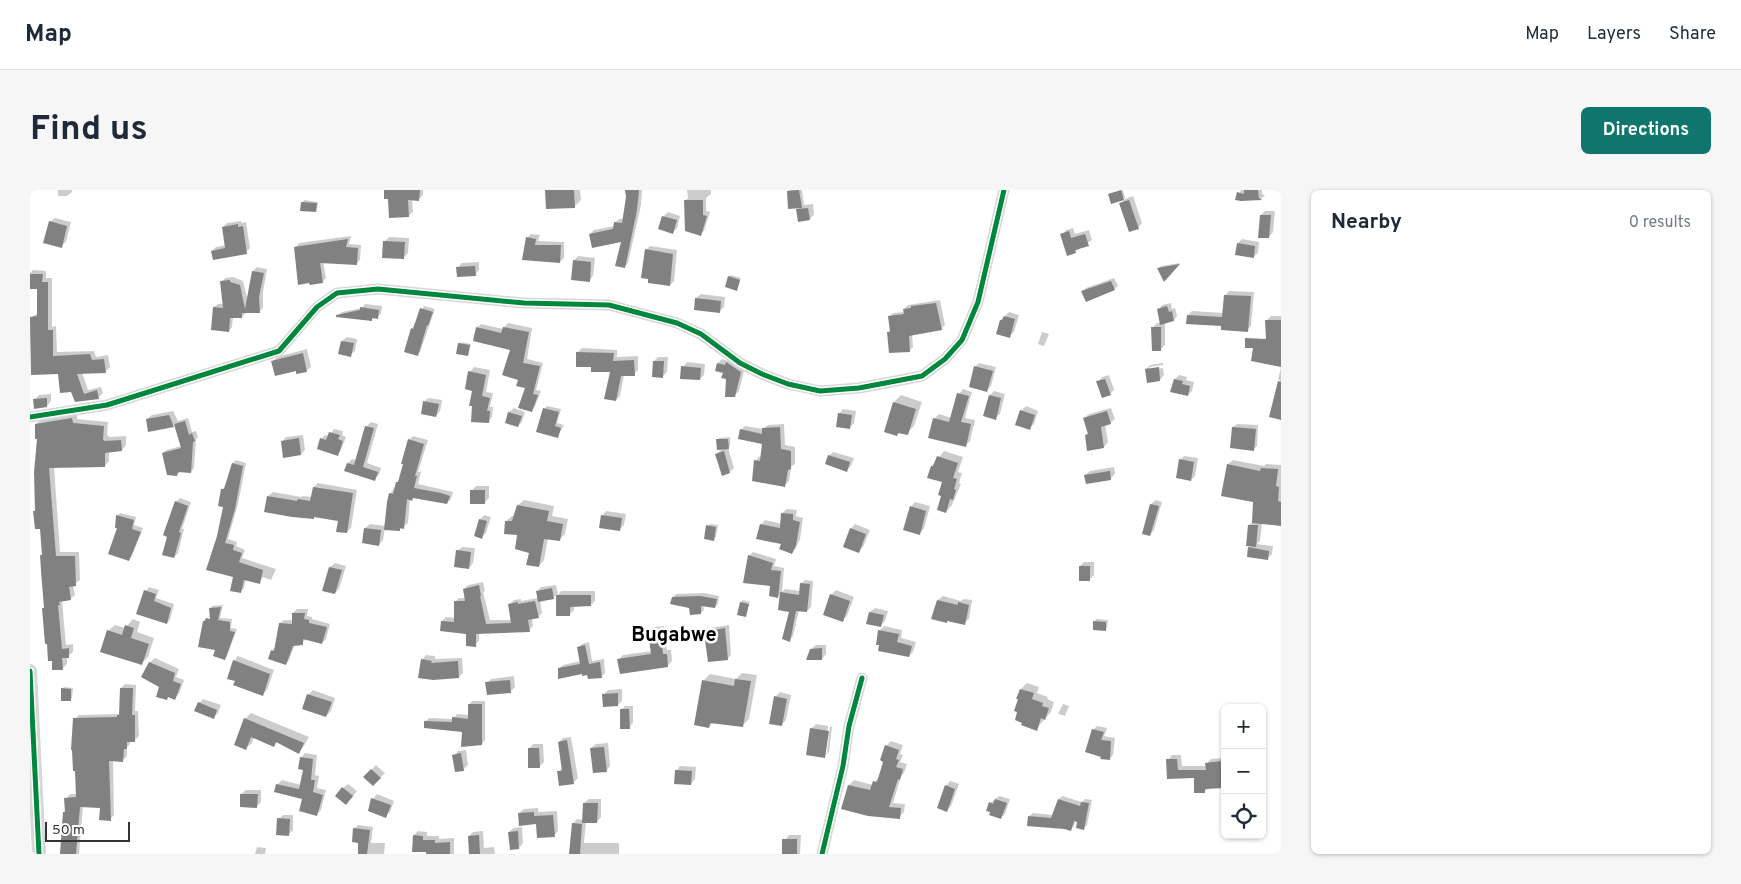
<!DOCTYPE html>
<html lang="en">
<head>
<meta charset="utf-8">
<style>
  :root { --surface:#fff; --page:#f6f6f7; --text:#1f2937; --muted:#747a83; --line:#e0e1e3; --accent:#0f766e }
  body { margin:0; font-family:Overpass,sans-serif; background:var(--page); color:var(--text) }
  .controls { position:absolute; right:15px; bottom:15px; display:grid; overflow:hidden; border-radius:8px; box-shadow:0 1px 4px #0004 }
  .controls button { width:45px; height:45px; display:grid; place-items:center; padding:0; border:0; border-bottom:1px solid var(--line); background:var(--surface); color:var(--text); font:25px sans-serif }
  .scale { position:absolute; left:15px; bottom:12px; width:85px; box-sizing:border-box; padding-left:5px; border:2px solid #333; border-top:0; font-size:14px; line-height:18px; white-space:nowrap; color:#333; -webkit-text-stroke:4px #fff; paint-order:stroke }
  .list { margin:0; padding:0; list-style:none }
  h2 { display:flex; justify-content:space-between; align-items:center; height:65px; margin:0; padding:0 20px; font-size:21px }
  h2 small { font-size:16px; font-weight:400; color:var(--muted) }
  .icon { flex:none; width:28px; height:28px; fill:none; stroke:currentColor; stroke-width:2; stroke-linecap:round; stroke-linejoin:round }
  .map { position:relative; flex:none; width:1251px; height:664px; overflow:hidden; border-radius:8px }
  header { display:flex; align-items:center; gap:30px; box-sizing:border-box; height:70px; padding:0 25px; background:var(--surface); border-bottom:1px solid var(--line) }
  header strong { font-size:24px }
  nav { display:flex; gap:28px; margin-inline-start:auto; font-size:18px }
  .intro { display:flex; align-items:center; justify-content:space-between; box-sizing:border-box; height:120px; padding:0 30px }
  h1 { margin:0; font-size:35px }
  .button { padding:12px 22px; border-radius:8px; background:var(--accent); color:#fff; font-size:18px; font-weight:700 }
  main { display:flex; gap:30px; padding:0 30px }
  aside { flex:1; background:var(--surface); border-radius:8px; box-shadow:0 1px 4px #0004 }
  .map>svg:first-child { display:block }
</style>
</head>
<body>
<header>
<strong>Map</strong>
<nav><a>Map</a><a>Layers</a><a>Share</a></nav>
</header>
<div class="intro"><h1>Find us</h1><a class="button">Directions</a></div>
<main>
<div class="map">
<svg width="1251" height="664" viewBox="0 0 1251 664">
  <rect width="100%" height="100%" fill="#fff"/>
  <g fill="#0003">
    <path d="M28 0H42V2L37 6H28Z"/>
    <path d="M355 0H393V5L389 9H382L383 22 378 26 359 8Z"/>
    <path d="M516 0H550L551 10 544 17Z"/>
    <path d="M596 0H612L611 15 598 73 594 77 592 50 560 44 564 40 585 36V33L589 29H594L597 7Z"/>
    <path d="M657 0H681V4L676 8V21L680 22 674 41 670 44 656 10 658 8Z"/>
    <path d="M760 0H772L774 15 783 14 784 24 780 29 767 20 770 17 758 2Z"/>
    <path d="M1093 0 1095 8 1082 12 1079 4Z"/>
    <path d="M1211 0H1232V4L1235 5 1231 9H1207Z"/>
    <path d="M1103 6 1112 33 1108 38 1091 13 1095 9Z"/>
    <path d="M274 10 288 12 287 19 285 21 272 19 273 12Z"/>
    <path d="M1235 21H1245L1243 42 1239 47 1231 25Z"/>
    <path d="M638 22 650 26 647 38 643 42 633 27Z"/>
    <path d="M25 28 41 32 36 52 31 56 20 32Z"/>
    <path d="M211 31 212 33 216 32 220 58 216 62 182 61 186 57 196 55 193 37 197 33Z"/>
    <path d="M1043 38 1045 44 1059 40 1062 50 1045 62 1032 45 1036 40Z"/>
    <path d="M501 44 510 45 508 51 534 52V68L530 72 493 69 497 48Z"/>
    <path d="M321 46 319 54 331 55 330 70 326 74 293 72 296 88 292 92 266 57 269 53Z"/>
    <path d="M359 47 379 48 378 63 374 67 354 52Z"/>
    <path d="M1212 49 1229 52 1228 63 1223 67 1208 53Z"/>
    <path d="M620 56 647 60 644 91 640 95 616 60Z"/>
    <path d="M548 66 565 68 563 86 559 90 544 71Z"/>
    <path d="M449 72V80L445 85 428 77 432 73Z"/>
    <path d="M1150 73 1134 90 1129 78 1131 76Z"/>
    <path d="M227 77 237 79 233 102V118L229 122 216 123 212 127H203L202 137 199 141 184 117 188 114H194L192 92 195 88 203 87 213 91 218 111 223 81Z"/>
    <path d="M3 80 16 81V88H22V137L26 136 27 162 64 161 66 167 78 165 80 177 76 181 52 182 58 200 71 197 73 203 69 207 46 211 42 201 29 183 2 184 0 139 2 137V127L8 123V98L0 97V83Z"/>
    <path d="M701 85 711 88 707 99 699 87Z"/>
    <path d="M1084 88 1088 96 1084 99 1053 101 1056 98Z"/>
    <path d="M1199 101 1224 102 1221 136 1217 140 1158 125 1162 121 1194 123 1195 106Z"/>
    <path d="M671 104 695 107 694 117 689 122 666 108Z"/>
    <path d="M910 110 915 135 911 139 882 144 883 157 879 161 858 142 861 140 859 127 863 123 875 122 874 119 878 115Z"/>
    <path d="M1141 113 1142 119 1145 118 1147 126 1144 130 1135 132V155L1131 159 1122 138 1127 133H1131L1129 119 1132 115Z"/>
    <path d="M335 114 352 116 351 124 341 130 308 126 312 122 332 118Z"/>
    <path d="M394 116 405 119 390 162 387 164 382 139Z"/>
    <path d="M979 122 989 125 984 142 979 146 971 130Z"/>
    <path d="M1241 126H1251V148L1236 131Z"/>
    <path d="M478 133 502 138 497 169 513 173 506 200 511 201 505 216 501 220 497 197 489 189 482 159 447 138 451 134 473 139Z"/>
    <path d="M1012 142 1019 144 1014 156 1008 154Z"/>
    <path d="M317 147 327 149 325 161 320 165 312 151Z"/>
    <path d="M431 152 441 154 438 165 429 154Z"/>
    <path d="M552 158 587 160V167L608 166V180L604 184 594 185 590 206 586 210 581 181 563 176 548 162Z"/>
    <path d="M277 159 281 177 276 181 243 172 247 167Z"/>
    <path d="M628 167H638L637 182 633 186 624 171Z"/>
    <path d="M692 169 715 177 709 201 704 206 694 182 688 173Z"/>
    <path d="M657 172 675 174 674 185 670 189 653 177Z"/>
    <path d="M949 173 966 177 961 196 957 201 945 177Z"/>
    <path d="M1133 173V175L1119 177V180L1133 178 1134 185 1130 190 1116 179 1120 175Z"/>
    <path d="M444 177 460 180 456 202 463 203 460 217H463L462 227 458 232 443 200 440 182Z"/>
    <path d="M1251 177V229L1240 226 1250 190H1248Z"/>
    <path d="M1079 185 1084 200 1080 204 1068 192 1072 187Z"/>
    <path d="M1149 185 1157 187 1156 190 1164 192 1162 201 1158 205 1142 201 1145 189Z"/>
    <path d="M933 199 942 202 935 228 945 230 940 251 936 255 904 229 909 224 922 228 929 204Z"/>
    <path d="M964 201 975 204 970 224 965 228 960 205Z"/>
    <path d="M21 204V211L17 216 4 210 9 205Z"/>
    <path d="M871 205 892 212 884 236 877 243 870 242 867 245 855 241 864 212Z"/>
    <path d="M398 208 412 210 410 221 406 226 394 212Z"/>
    <path d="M517 216 531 219 527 233 534 235 527 247 515 218Z"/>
    <path d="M996 216 1008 221 1004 234 999 238 991 221Z"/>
    <path d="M484 218 495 222 492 232 488 236 479 222Z"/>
    <path d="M1081 218 1085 229 1080 233 1075 234 1078 252 1074 257 1056 245 1058 243 1054 228 1059 224Z"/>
    <path d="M813 219 826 221 824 233 820 237 809 224Z"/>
    <path d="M143 221 148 231 158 228 162 242 166 241 168 247 166 249 164 278 161 282 151 281 147 285 133 263 136 260 152 256 145 234 119 240 117 229 122 225Z"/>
    <path d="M47 224V229L78 232 77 245 80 247 96 246V255L92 260 79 261V271L75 276 24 277 30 362H49L50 390 43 395 45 405 40 409 32 411 36 455 43 454V462L37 467V474L32 479 23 470 13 419 15 417 11 366 13 364 11 337 6 320 8 247 6 234 11 230Z"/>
    <path d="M341 232 348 234 337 273 351 278 349 285 344 289 318 273 322 269 326 270 336 237Z"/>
    <path d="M754 234 755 255 765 257V274L761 277 759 291 754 296 725 271 730 266 732 267 734 253 711 240 715 236 733 239 738 235Z"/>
    <path d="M1207 234 1228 235 1227 256 1223 260 1203 237Z"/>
    <path d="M304 239 313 241 312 245 316 247 311 260 307 264 291 249 295 245 299 246Z"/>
    <path d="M273 245 275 260 271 264 252 252 256 247Z"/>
    <path d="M383 246 398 250 388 282H391L388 294 423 302 421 309 417 313 384 307 380 309 378 333 369 340 355 338 353 350 349 355 335 338 340 334 356 336 360 304 370 289 379 250Z"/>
    <path d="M700 247V256L698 258 704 278 700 282 687 264 692 259 688 250 689 248Z"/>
    <path d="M914 261 933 267 928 282 932 283 929 293 931 294 922 315 916 322 913 306V291L902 276Z"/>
    <path d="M803 262 824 268 821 276 817 280 799 266Z"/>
    <path d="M1154 266 1168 268 1165 286 1161 290 1150 270Z"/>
    <path d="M206 270 216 273 208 314 198 349 207 352 206 356 215 360 212 368 246 379 241 390 233 387 229 392 216 389 214 398 210 402 188 346 195 316 192 300 196 295 203 273Z"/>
    <path d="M1203 270 1234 276 1236 274 1251 275V335L1232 333 1230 351 1227 354 1243 356 1242 364 1237 369 1219 358 1222 355 1219 335 1224 331 1225 311 1192 305 1198 274Z"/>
    <path d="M1084 277 1085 284 1080 289 1055 285 1060 281Z"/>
    <path d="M288 293 327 300 321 338 317 342 309 330 285 326 284 328 238 306 243 302 271 307 273 306 282 307 284 297Z"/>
    <path d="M446 296H459V308L454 313 441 301Z"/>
    <path d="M150 308 161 312 152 339H154L148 363 144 367 146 312Z"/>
    <path d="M494 310 524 316 522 326 538 329 535 344 529 350 518 348 514 370 509 376 488 344 476 331 482 326H485L488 315Z"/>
    <path d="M1126 310 1132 312 1124 340 1120 345 1121 314Z"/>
    <path d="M885 312 900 316 894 339 889 343 881 317Z"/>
    <path d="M757 319 767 320 766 326 773 328 770 349 766 358 762 363 731 335 735 330 752 334V323Z"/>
    <path d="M576 321 596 324 594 335 590 339 572 326Z"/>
    <path d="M90 323 106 327 104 335 113 338 102 366 98 370 89 337 87 326Z"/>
    <path d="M454 325 461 327 456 343 452 347 450 330Z"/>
    <path d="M680 334 688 335 686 347 684 349 678 336Z"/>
    <path d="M825 334 840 340 833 357 829 361 821 339Z"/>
    <path d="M432 357 445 358 443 373 439 378 427 361Z"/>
    <path d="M723 362 746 369 744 376 754 378 752 402 755 399 771 401V394L775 390 783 391 781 417 777 421 769 420 763 446 759 450 761 421 751 403 748 406 719 366Z"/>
    <path d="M1054 372H1064V385L1060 389 1050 376Z"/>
    <path d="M305 373 316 376 309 399 305 403 300 377Z"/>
    <path d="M453 392 455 401 453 402 460 430H482L480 414 484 410 491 409V411L508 408 507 402 511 397 526 395 528 405 531 401H565V411L561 415H544V420L540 424 528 425 527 404 523 408 510 410 512 423 508 427 502 428 503 436 499 440 449 442V451L445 455 438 443 412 431 416 427 426 428 425 412 429 408H436L434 399 438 395Z"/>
    <path d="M119 397 129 400 126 408 144 414 140 430 137 433 116 401Z"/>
    <path d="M806 400 824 407 817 426 812 430 801 405Z"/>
    <path d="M674 403 689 406 688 414 685 417 673 415 674 420 671 423 643 407 646 404Z"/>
    <path d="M913 406 931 411 934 409 942 410 939 429 934 433 918 430 916 432 908 410Z"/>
    <path d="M713 410 720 412 715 426 711 412Z"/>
    <path d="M193 415 190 428 202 429 201 438 207 439 197 466 195 469 187 459 174 431 176 429H186L178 427 181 426 180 419 182 416Z"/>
    <path d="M845 418 858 421 855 431 851 435 840 422Z"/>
    <path d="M267 419H278L277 426 282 427V429L300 434 296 449 292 453 276 448 272 454H265L259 470 256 474 242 461 246 456 250 433 254 430H263V423Z"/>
    <path d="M103 429 110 432 107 442 124 448 118 467 111 474 78 441 85 435 95 438Z"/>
    <path d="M1066 429 1078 430 1077 438 1076 440 1065 431Z"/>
    <path d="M699 435 701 465 697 469 676 448 658 445 662 441Z"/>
    <path d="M634 436 637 460H641L642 471 638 475 588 470 593 465 622 461 619 442 623 437Z"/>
    <path d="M854 436 872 440 871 448 886 452 883 462 879 466 849 441Z"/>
    <path d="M559 452 562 471 574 469 575 483 572 486 529 479 533 475 551 471 548 458 552 454Z"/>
    <path d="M786 455H796V464L792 469 781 459Z"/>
    <path d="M396 465 405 466V469L432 468 433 483 429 487 392 470Z"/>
    <path d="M208 466 244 480 237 500 232 505 207 490 204 471Z"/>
    <path d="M125 468 149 479 146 487 154 490 149 504 145 508 139 506 137 509 131 496 113 487 120 472Z"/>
    <path d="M712 483 727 485 719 529 713 535 683 533 679 537 665 534 674 490 680 484 706 489Z"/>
    <path d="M484 486 485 497 481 501 457 493 461 489Z"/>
    <path d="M997 493 1009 497 1007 503 1018 507 1017 509 1024 512 1021 522 1006 539 989 522 991 499Z"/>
    <path d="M95 494 106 495 105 521H108L109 546 105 550 100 551V554L97 557V566L93 570H83L84 625 80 629 71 617 53 616 49 664H31L34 622 36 620V609L40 604H47L45 529 49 525 90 524 91 498Z"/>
    <path d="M34 497 43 498 42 508 40 510 32 499Z"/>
    <path d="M592 499V511L588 515 574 504 578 500Z"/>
    <path d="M283 500 305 508 301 521 296 526 278 505Z"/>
    <path d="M750 502 761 505 756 530 751 535 745 507Z"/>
    <path d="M173 509 191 515 188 523 184 527 169 513Z"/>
    <path d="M442 511H455V550L452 554 433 541 395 532 399 528 423 529 427 524 439 525V515Z"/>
    <path d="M1033 514 1039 516 1035 526 1028 524Z"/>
    <path d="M595 516H603V533L599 537 591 520Z"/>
    <path d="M221 523 279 547 274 556 269 562 248 551 244 556 224 547 222 553 216 558 215 529Z"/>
    <path d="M786 534 798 536 794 563H797L800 536 802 537 799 562 794 566 781 539Z"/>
    <path d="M1067 536 1077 538 1074 546 1085 548 1083 565 1079 569 1063 540Z"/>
    <path d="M541 547 548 588 543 593 528 582 533 577 529 552 533 548Z"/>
    <path d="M861 551 873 555 870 564 873 565 870 572 877 574 874 583 871 586 863 613 875 614 874 622 869 627 819 595 824 590 843 595 849 587 855 571 856 556Z"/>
    <path d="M578 553 580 576 576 581 561 558 566 554Z"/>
    <path d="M503 554H513L514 572 509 577 499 559Z"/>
    <path d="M436 560 438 575 433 580 424 566 428 561Z"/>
    <path d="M275 563 287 565 285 585 289 586 287 598 296 600 291 620 287 624 273 608 247 595 252 590 271 595 274 579 271 568Z"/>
    <path d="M1142 565H1151L1152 576H1177V573L1181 569 1195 568V595L1179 598 1174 602 1165 587 1138 588V570Z"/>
    <path d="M346 575 355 583 343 595 335 587Z"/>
    <path d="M650 576 666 577 665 589 661 594 646 581Z"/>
    <path d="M920 591 929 594 921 616 917 620 916 596Z"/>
    <path d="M318 594 327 601 321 609 313 598Z"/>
    <path d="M216 600H231V612L226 617 211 604Z"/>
    <path d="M347 604 364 611 360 622 355 626 343 609Z"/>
    <path d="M969 606 980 609 975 624 971 627 960 613Z"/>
    <path d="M1032 606 1052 612 1055 609 1062 610 1057 635 1054 638 1049 631 1046 630 1044 636 1041 639 999 626 1003 623 1023 625 1029 609Z"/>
    <path d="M559 609H571V627L567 632 556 631 554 653H589V664H540L543 634 547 629 554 630V613Z"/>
    <path d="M508 618V622L527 621 528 641 524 646 508 633 489 623 494 619Z"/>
    <path d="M253 625H263V640L258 645 249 629Z"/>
    <path d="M328 635 343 637 341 653H355L354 664H329L330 651 324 639Z"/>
    <path d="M492 637 493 653 489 658 479 642 484 638Z"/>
    <path d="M388 641 397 642V646H409V649L424 648V664H397V661L384 645Z"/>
    <path d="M453 641 454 658 464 657 465 664H440L439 646 443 642Z"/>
    <path d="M759 645H771L770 664H754L755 650Z"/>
    <path d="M227 657 236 658 235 664H225Z"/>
  </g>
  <g fill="#818181">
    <path d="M354 0H390L389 11 378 10 379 27 359 28 358 9H354Z"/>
    <path d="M515 0H544L545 18 516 19Z"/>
    <path d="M595 0H609L607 20 595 78 585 76 591 52 562 58 559 44 583 39 584 32 592 33 596 7Z"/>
    <path d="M769 0 772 18 758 19 757 1Z"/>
    <path d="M1091 0 1094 10 1081 14 1078 4Z"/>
    <path d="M1214 0H1228L1229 8 1232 10 1211 11 1205 10 1207 2 1214 4Z"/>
    <path d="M654 10H673V25L677 26 671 46 655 41Z"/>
    <path d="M1099 10 1109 39 1099 42 1089 13Z"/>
    <path d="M271 12 287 13 286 22 270 21Z"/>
    <path d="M778 18 780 30 768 32 766 19Z"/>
    <path d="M1230 25H1241L1239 48H1228Z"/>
    <path d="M632 26 647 30 643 44 628 39Z"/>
    <path d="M19 31 37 36 32 58 13 53Z"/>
    <path d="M208 34V37L213 36 217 64 183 70 181 61 195 58 192 37Z"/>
    <path d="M1039 41 1041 48 1055 44 1059 56 1045 60 1046 63 1037 66 1030 44Z"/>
    <path d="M496 47 506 49 505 55H531L530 73 492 70Z"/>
    <path d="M318 49 316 57 328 58 327 75 290 73 293 93 280 95 279 93 268 95 264 57Z"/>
    <path d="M353 51 375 52 374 69 352 68Z"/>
    <path d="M1207 53 1225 56 1224 68 1205 65Z"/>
    <path d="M615 59 643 64 640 96 618 93V89L611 88Z"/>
    <path d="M543 70 561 72 560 92 541 90Z"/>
    <path d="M1150 74 1134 92 1127 78Z"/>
    <path d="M445 76 446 86 427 87 426 77Z"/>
    <path d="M222 81 234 83 229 107 230 123H212V128H200L199 142 181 140 183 117 193 118 190 91 200 90V92L210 95 215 119Z"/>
    <path d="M0 84H13L12 92H18V140H23V166L60 164 62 170 74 169 76 183 47 184 54 204 67 200 69 209 45 212 41 202 30 203 28 184 1 185 0 127 7 126V99H0Z"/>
    <path d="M698 86 710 90 707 101 695 97Z"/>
    <path d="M1081 91 1085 100 1056 112 1051 101Z"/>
    <path d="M1194 105 1221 106 1218 142 1191 140V136L1156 134 1157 125 1192 127Z"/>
    <path d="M665 108 691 111 690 123 664 120Z"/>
    <path d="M906 113 912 140 879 146 880 162 859 163 857 142H860L858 126 874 124 873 119 881 118V116Z"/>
    <path d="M1137 116 1139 122 1142 121 1144 131 1130 135 1127 119Z"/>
    <path d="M330 117 349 120 348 129 342 128V131L306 127V125L330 120Z"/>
    <path d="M390 118 403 122 398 136 397 135 388 166 374 162 381 138 383 139Z"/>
    <path d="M974 126 985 129 980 148 966 144 970 130H972Z"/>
    <path d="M1235 130H1251V177L1221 171 1223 158H1215V148L1236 149Z"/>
    <path d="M446 137 471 143 473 137 499 142 493 173 510 176 503 204 508 205 502 222 488 218 495 198 486 196 488 190 472 185 480 160 443 151Z"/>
    <path d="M1121 137H1131V161H1122Z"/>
    <path d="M311 151 324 153 321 167 308 164Z"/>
    <path d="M428 153 440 155 438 166 426 164Z"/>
    <path d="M546 162 584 163 583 171 604 170 605 186H591L586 211 574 209 580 182H561V177H546Z"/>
    <path d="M273 163 277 182 266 184V181L245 186 241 171Z"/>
    <path d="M623 171H634L633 188 622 187Z"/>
    <path d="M696 172 711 182 705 207H695L696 189 691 188 693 183 685 181 687 173 695 175Z"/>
    <path d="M651 176 671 178 670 190 650 189Z"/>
    <path d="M944 176 963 181 957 202 939 197Z"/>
    <path d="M1129 177 1130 191 1117 193 1115 179Z"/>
    <path d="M438 181 456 185 452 206 460 208 457 221H460L459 233 441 232 442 216H439L442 201 435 199Z"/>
    <path d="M1075 189 1081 205 1072 208 1066 191Z"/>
    <path d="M1144 189 1153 191 1152 194 1160 196 1158 206 1140 202Z"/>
    <path d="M1248 191 1251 192V230L1239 227Z"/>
    <path d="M927 203 939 206 931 232 941 234 936 257 898 248 903 228 919 232Z"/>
    <path d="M959 205 971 208 966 230 953 226Z"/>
    <path d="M17 208V217L4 219 3 209Z"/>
    <path d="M393 211 409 214 406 227 391 224Z"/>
    <path d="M863 212 886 219 878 245 868 243 867 246 854 242Z"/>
    <path d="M513 218 529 222 525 236 531 238 528 248 506 242Z"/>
    <path d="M990 220 1005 225 1000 240 985 235Z"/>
    <path d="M1077 221 1081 234 1071 237 1074 258 1057 261 1055 245 1058 244 1053 228Z"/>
    <path d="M478 222 492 226 488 237 475 233Z"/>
    <path d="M808 223 822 225 820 239 806 237Z"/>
    <path d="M139 225 144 237 118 242 116 229Z"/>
    <path d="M42 228 43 233 74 236 73 250 75 251 91 250 92 261 75 263V277L19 278 26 366H45L46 396 39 397 41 410 29 412 30 415H28L32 459 39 458V468H32L33 480H22V471H18L17 454H15L12 418H14L11 381 10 365H12L10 339H5L3 321H5L4 282 7 249H5V234Z"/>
    <path d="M155 231 159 245 162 243 165 251 163 252 161 283 148 282 147 286 137 285 132 263 151 258 144 234Z"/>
    <path d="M335 236 344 238 333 277 348 282 345 291 314 281 317 273 324 275Z"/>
    <path d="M750 237 751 259 761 261V279L758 280 755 297 722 291 724 270 730 271 732 254 708 249 710 239 732 244V238Z"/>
    <path d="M1202 237 1226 239 1224 261 1200 258Z"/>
    <path d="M299 242 310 245 308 249 313 251 308 266 287 259 290 248 296 250Z"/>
    <path d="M269 248 271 265 253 268 251 251Z"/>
    <path d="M378 249 394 254 385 286H387L384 298 411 303 420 306 417 314 383 308 382 311 377 309 374 339 370 338V341L354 340 357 312 359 303 363 304 366 292H368L373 274H371Z"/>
    <path d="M686 249H698L699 259 687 260Z"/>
    <path d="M694 261 700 283 692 286 685 264Z"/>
    <path d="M798 265 820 272 817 282 795 274Z"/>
    <path d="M907 266 928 273 923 288 927 289 924 299 926 300 923 310 920 309 916 323 907 320 911 306 908 305 912 292 897 288 901 276H903Z"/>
    <path d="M1149 269 1164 272 1161 291 1146 288Z"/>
    <path d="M202 273 213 276 205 319 195 353 204 355 203 360 212 363 209 372 233 380 230 394 214 390 211 403 200 401 203 387 176 380 187 346 193 317 188 316 191 299H194Z"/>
    <path d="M1197 274 1230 281 1231 278 1248 279 1246 296 1249 297 1248 311 1251 312V336L1222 333 1223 312 1191 306Z"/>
    <path d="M1080 281 1081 290 1056 294 1054 285Z"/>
    <path d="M283 297 323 303 317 343 306 342 308 331 284 327V329L262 327 234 322 237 306 267 311 268 309 280 311Z"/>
    <rect x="440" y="300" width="15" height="14"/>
    <path d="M145 311 158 316 149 342 151 343 144 368 132 365 137 347 133 345Z"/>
    <path d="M1120 314 1129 316 1120 346 1112 344Z"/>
    <path d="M487 315 519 321 517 331 533 334 530 351 514 349 509 377 496 375 499 363 485 359 487 345 474 344 475 331H482Z"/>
    <path d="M880 316 896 321 890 345 873 340Z"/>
    <path d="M751 323 763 324V330L770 332 766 355 762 364 749 359 751 354 726 349 730 334 750 338Z"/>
    <path d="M86 325 104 330 102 339 111 342 99 371 78 364 87 338H85Z"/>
    <path d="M571 325 592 328 590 341 569 338Z"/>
    <path d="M449 329 457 331 452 349 444 346Z"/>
    <path d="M676 335 686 337 684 351 674 349Z"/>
    <path d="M1218 335H1228L1226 357 1216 356Z"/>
    <path d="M334 338 351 340 349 356 332 353Z"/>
    <path d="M820 338 836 344 829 363 813 357Z"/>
    <path d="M1218 357 1239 361 1238 370 1217 367Z"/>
    <path d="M426 360 441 362 439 379 424 377Z"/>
    <path d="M718 365 743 373 741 380 751 381 748 408 739 406 740 396 713 393Z"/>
    <rect x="1049" y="376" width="11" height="15"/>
    <path d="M299 377 312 380 305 404 292 401Z"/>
    <path d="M770 393 780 394 777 422 766 421 760 452 752 449 759 422 748 420 750 402 769 405Z"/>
    <path d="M449 395 451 406H450L456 434 481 433 478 414 488 412V414L505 411 509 428 498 430 500 442 446 444V457L436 456V444L410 441 411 431 424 432V411H435L433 399Z"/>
    <path d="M522 398 524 409 508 412 506 401Z"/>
    <path d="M114 400 126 404 124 411 141 418 137 434 106 424Z"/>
    <path d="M800 404 820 411 813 432 793 425Z"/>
    <path d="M526 405H561V416L540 417V426H526Z"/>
    <path d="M670 406 687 409 685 418 671 416V424L660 425 659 418 640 414 642 407Z"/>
    <path d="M907 410 928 415V412L939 415 935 435 917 431V433L901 429Z"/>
    <path d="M710 412 719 414 716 427 707 425Z"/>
    <path d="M191 417 188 430 200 432V441L205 442 195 470 183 466 185 460 168 457 173 431H175L176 428 180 429 179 418Z"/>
    <path d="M839 422 854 425 851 437 836 434Z"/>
    <path d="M262 423H275L274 429 279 430V433L297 437 292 454 273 449V455L263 456 256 475 238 469 241 460 244 461 249 433 262 434Z"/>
    <path d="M1063 431 1076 432V441L1063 440Z"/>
    <path d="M95 435 104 438 101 448 119 454 112 475 70 462 77 440 92 445Z"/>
    <path d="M695 438 698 470 678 472 675 450 657 449V445Z"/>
    <path d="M630 439 633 464H637L638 477 590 484 587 469 621 464 618 441Z"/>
    <path d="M848 440 869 444 867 452 882 456 879 467 848 461 849 455H846Z"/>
    <path d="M555 455 559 474 570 472 572 488 558 489 557 485 552 486V484L528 489V478L550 474 547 457Z"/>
    <path d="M792 458V470H776L780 459Z"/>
    <path d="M391 469 402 471 401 473 428 471 429 488 403 490 388 488Z"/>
    <path d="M203 470 240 484 233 506 203 495 205 491 197 489Z"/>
    <path d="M119 472 145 483 143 491 151 494 145 510 138 507 137 510 126 507 129 497 111 487Z"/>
    <path d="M705 489 721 491 713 537 680 533 679 538 664 535 672 490 704 496Z"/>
    <path d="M480 490 481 503 457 505 455 492Z"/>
    <path d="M31 498 41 499V511H31Z"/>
    <path d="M90 498H103L102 525H105V552H97V559H94L93 572 79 571 81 631 69 630 70 618 50 617 46 664H30L33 622H35L34 608 46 607 45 581H43L42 560H41L43 528 87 527V525H89Z"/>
    <path d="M990 499 1004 503 1002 509 1013 513 1012 516 1019 518 1015 530 1011 528 1007 541 991 535 992 533 985 530 987 522 984 521 988 509H986Z"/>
    <path d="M588 503V516L573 517 572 504Z"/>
    <path d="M277 504 302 512 296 527 272 519Z"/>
    <path d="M744 506 757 509 752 536 739 534Z"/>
    <path d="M168 512 187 520 184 529 164 521Z"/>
    <path d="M438 514H452V555L431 557 432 542 394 538V531L422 532V527L438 529Z"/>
    <path d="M590 519H599L600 539H590Z"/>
    <path d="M214 528 274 553 269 564 246 552 244 557 221 547 216 560 204 555Z"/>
    <path d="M780 538 799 541 795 568 776 565Z"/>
    <path d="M1062 539 1074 542 1071 550 1081 551 1080 570 1070 569 1071 567 1055 562Z"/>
    <path d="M537 550 544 594 529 596 527 581H532L528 552Z"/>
    <path d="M855 555 869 560 866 569 869 570 866 577 873 579 870 590 868 589 859 617 871 618 870 629 838 626 811 619 818 595 840 600 843 591 847 592 853 572 850 570Z"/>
    <path d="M574 557 577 582 563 583 560 558Z"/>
    <path d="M498 558H509L510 578H498Z"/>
    <path d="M431 563 434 581 425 582 422 565Z"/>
    <path d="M270 567 283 569 281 590H285L283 602 293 605 287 626 269 621 272 609 244 602 246 594 269 599 273 580 268 579Z"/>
    <path d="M1136 569H1147L1148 580H1176L1175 573 1192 571 1194 598 1175 599V603H1164V588L1137 589Z"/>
    <path d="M341 579 351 588 343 596 333 587Z"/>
    <path d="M645 580 662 581 661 595 644 594Z"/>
    <path d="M915 595 925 599 917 622 907 618Z"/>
    <path d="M312 597 323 606 316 615 305 606Z"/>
    <path d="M210 604H228L227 618 210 617Z"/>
    <path d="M341 608 361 615 356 628 338 621Z"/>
    <path d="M965 609 977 613 971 629 959 625 960 622 956 621 959 612 963 614Z"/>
    <path d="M1028 609 1050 616 1051 612 1059 613 1054 640 1046 638 1047 632 1044 631 1041 641 1034 639 997 636 998 626 1021 628Z"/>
    <path d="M553 613H568L567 633H552Z"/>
    <path d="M504 622V626L523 625 525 647 507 648 506 634 489 636 488 623Z"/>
    <path d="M247 628 260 629 259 646 246 645Z"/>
    <path d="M542 633 552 634 550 664H539Z"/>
    <path d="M323 638 340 640 337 664H328V653L322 652Z"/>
    <path d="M488 641 489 659 480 660 478 642Z"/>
    <path d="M383 645 393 646V650H405V653L420 652V664H396V662H382Z"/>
    <path d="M449 645 450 664H439L438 646Z"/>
    <rect x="752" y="649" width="15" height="15"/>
  </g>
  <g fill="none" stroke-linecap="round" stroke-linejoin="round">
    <g stroke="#d7d7d7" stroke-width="11">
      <path d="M0 227 77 215 249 161 287 117 307 103 348 99 494 113 579 115 647 133 671 144 710 173 732 184 758 194 790 201 829 198 892 186 915 169 932 150 948 112 974 0"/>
      <path d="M792 664 813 576 819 536 832 488"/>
    </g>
    <path stroke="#d7d7d7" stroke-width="14" d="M0 481 9 664"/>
    <g stroke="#fff" stroke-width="8">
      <g id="cycleway">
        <path d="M0 227 77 215 249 161 287 117 307 103 348 99 494 113 579 115 647 133 671 144 710 173 732 184 758 194 790 201 829 198 892 186 915 169 932 150 948 112 974 0"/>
        <path d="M0 481 9 664"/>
        <path d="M792 664 813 576 819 536 832 488"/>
      </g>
    </g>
    <use href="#cycleway" stroke="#00873e" stroke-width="5"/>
  </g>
  <g text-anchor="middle" stroke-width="5" stroke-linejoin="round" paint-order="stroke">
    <g font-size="20" font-weight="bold" fill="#000" stroke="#fff">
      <text x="644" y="451">Bugabwe</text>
    </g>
  </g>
</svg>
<div class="controls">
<button>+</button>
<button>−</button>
<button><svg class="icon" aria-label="locate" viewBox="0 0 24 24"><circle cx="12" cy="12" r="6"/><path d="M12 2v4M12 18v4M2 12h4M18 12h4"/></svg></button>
</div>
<div class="scale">50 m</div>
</div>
<aside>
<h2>Nearby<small>0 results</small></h2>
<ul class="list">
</ul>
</aside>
</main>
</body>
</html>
